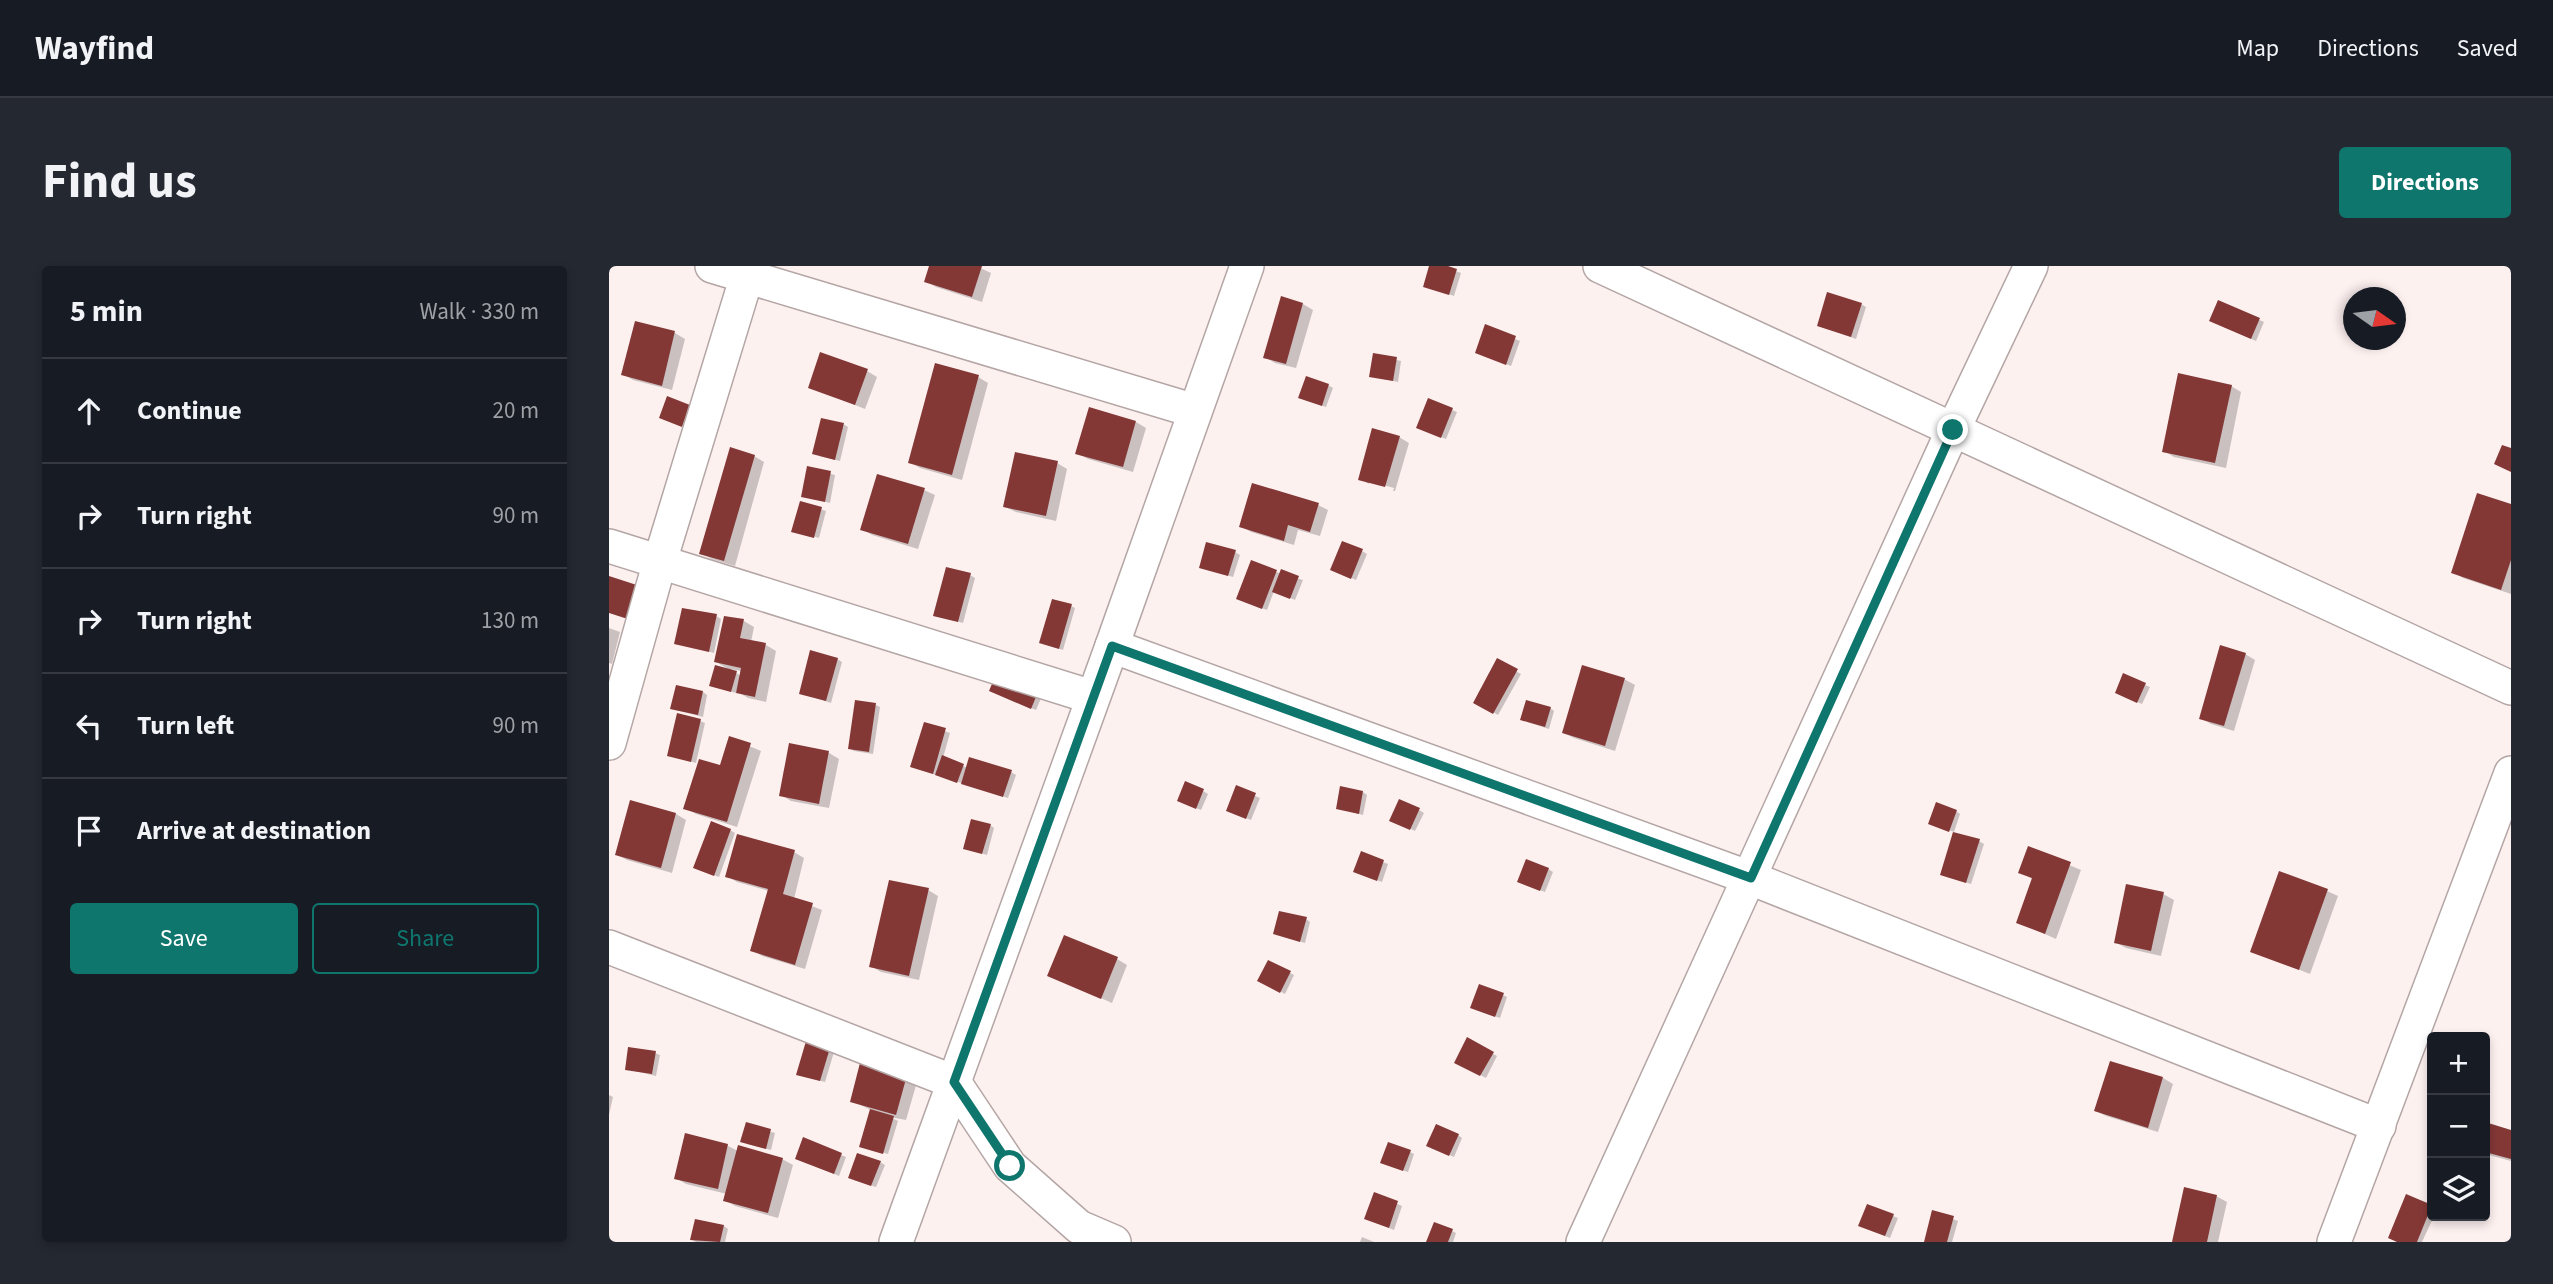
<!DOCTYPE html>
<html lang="en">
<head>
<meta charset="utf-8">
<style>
  :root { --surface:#171b24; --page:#242831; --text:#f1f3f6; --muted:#9ea1a6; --line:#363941; --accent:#0f766e }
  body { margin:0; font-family:"Source Sans 3",sans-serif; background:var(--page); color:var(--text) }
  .controls { position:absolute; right:21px; bottom:21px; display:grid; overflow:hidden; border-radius:7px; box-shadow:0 4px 10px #0003 }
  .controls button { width:63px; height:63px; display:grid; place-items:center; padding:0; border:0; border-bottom:2px solid var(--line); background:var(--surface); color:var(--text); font:35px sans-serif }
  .compass { position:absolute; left:1734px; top:21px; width:63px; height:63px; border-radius:50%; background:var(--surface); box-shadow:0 4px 10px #0003; rotate:104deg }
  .stop { position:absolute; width:21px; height:21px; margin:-16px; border:5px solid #0f766e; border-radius:50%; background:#fff }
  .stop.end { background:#0f766e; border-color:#fff; box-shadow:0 2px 7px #0008 }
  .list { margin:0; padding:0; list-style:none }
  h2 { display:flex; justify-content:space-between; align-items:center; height:91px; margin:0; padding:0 28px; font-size:30px }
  h2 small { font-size:23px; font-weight:400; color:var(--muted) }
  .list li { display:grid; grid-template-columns:46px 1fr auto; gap:21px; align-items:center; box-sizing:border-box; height:105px; padding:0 28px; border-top:2px solid var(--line) }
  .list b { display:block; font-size:26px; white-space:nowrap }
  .list em { font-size:23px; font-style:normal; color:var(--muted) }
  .actions { display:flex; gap:14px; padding:21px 28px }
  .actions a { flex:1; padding:16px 0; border:2px solid var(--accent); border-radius:7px; text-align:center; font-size:24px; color:var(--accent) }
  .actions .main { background:var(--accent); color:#fff }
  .icon { flex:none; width:38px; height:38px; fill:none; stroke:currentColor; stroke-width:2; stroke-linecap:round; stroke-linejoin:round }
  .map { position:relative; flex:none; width:1902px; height:976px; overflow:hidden; border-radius:7px }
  header { display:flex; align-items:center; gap:42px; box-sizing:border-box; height:98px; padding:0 35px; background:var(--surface); border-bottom:2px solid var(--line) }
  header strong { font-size:33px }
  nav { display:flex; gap:38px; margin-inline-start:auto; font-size:24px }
  .intro { display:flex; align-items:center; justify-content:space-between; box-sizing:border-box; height:168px; padding:0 42px }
  h1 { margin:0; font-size:49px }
  .button { padding:18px 32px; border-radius:7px; background:var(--accent); color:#fff; font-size:24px; font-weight:700 }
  main { display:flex; gap:42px; padding:0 42px }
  aside { flex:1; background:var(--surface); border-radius:7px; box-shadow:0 4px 10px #0003 }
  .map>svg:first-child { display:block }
</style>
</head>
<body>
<header>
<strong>Wayfind</strong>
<nav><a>Map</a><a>Directions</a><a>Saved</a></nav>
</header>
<div class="intro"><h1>Find us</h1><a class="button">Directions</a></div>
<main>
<aside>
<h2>5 min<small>Walk · 330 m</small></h2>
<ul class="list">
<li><svg class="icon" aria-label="ahead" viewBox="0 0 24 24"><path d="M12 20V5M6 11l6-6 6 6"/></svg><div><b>Continue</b></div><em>20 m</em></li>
<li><svg class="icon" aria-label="right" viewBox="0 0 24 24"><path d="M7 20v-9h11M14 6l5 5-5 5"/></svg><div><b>Turn right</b></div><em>90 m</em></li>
<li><svg class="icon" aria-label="right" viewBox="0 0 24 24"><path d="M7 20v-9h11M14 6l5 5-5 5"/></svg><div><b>Turn right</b></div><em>130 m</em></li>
<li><svg class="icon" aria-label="left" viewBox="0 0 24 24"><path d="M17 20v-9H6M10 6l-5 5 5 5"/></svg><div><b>Turn left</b></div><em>90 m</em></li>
<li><svg class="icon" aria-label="arrive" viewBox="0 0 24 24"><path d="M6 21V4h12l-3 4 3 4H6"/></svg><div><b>Arrive at destination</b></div></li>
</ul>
<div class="actions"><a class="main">Save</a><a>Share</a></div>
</aside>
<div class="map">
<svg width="1902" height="976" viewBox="0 0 1902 976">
  <rect width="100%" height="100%" fill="#fdf1f0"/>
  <g fill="#0003" fill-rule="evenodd">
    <path d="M322 0H367L382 7 373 36 327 21 317 15Z"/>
    <path d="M822 0H833L852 7 845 30 816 20Z"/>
    <path d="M1610 36 1655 56 1647 75 1606 57Z"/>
    <path d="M694 38 704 44 687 102 666 97 656 91Z"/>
    <path d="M1252 38 1257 41 1247 73 1210 60Z"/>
    <path d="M27 57 66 67 76 73 63 124 24 114 14 108Z"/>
    <path d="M877 61 911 75 902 100 872 89Z"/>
    <path d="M765 89 792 95 789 116 761 110Z"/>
    <path d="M258 105 268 111 256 143 201 121Z"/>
    <path d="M369 111 379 117 353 214 311 202 301 196Z"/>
    <path d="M719 119 724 122 717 141 696 134Z"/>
    <path d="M1622 120 1632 126 1617 202 1565 191 1555 185Z"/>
    <path d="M843 144 848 146 837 173 814 164Z"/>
    <path d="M527 156 537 162 524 206 479 193 468 187Z"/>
    <path d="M234 158 239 161 231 195 210 190Z"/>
    <path d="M790 171 800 177 786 225H784L785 222 760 215V218L751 213Z"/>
    <path d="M145 190 155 196 126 300 103 293 92 287Z"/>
    <path d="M448 197 458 203 447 255 407 246 396 241Z"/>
    <path d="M199 202 226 209 221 237 193 230Z"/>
    <path d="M315 224 326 229 309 283 263 269 253 263Z"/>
    <path d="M192 237 217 245 210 272 187 265Z"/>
    <path d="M709 239 719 244 711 270 689 264 685 279 642 266 632 260Z"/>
    <path d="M1902 240V328L1854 312 1844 306Z"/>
    <path d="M753 285 758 288 747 314 727 305Z"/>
    <path d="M626 286 631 289 624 311 596 303Z"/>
    <path d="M667 306 694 314 686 334 665 325 658 344 634 335Z"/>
    <path d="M361 309 366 312 354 357 326 349Z"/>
    <path d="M462 340 466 342 454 384 432 377Z"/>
    <path d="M107 350 112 353 105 387 67 377Z"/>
    <path d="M116 352 135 355 145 361 142 376 157 379 167 385 157 436 139 432 127 425V427L102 420 121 404 107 396ZM121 403 133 405 132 410Z"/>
    <path d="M0 362 11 366 3 398 0 397Z"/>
    <path d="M1636 388 1646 394 1625 465 1602 458 1592 452Z"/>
    <path d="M228 393 233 396 222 437 192 427Z"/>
    <path d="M889 395 912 408 889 449 866 436Z"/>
    <path d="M1015 413 1026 419 1006 485 965 472 955 467Z"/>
    <path d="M1536 419 1541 421 1533 438 1512 429Z"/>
    <path d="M94 426 98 429 94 451 63 443Z"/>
    <path d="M386 427 433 430 427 444Z"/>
    <path d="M267 439 271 441 264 488 245 485 240 482Z"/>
    <path d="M941 442 945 445 940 463 918 456Z"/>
    <path d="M91 455 96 457 87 497 60 489Z"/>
    <path d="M316 458 341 467 334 492 359 502 402 506 407 509 399 532 308 503Z"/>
    <path d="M121 472 152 485 128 561 87 548 77 542 112 501Z"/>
    <path d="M182 479 220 487 230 493 220 542 182 535 172 529Z"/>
    <path d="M628 522 651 532 642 554 624 547Z"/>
    <path d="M594 525 599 528 592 544 574 537Z"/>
    <path d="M754 526 758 529 754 549 729 542Z"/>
    <path d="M22 536 67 548 77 554 63 607 18 594 8 589Z"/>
    <path d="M810 544 815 547 806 565 787 556Z"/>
    <path d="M1347 545 1351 548 1345 566 1324 558Z"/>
    <path d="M381 559 385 562 378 589 361 584Z"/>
    <path d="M121 564 126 567 110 611 91 604Z"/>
    <path d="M1370 575 1375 578 1362 618 1338 611Z"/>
    <path d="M1420 582 1472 604 1447 673 1409 656 1425 614 1411 606Z"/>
    <path d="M185 586 195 592 185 633 213 644 196 703 153 690 143 684 160 625 128 616 118 610Z"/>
    <path d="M753 588 779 598 773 616 751 608Z"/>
    <path d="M939 603 944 606 936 626 915 618Z"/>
    <path d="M319 624 329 630 310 714 272 706 262 700Z"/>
    <path d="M1718 625 1729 630 1701 708 1643 685Z"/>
    <path d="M1554 628 1565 634 1552 690 1517 682 1506 676Z"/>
    <path d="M697 653 701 656 696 677 666 668Z"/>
    <path d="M508 693 518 699 503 737 440 709Z"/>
    <path d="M660 696 685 709 676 728 650 714Z"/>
    <path d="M894 729 898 731 891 752 868 744Z"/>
    <path d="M859 774 888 790 877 812 847 796Z"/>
    <path d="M228 776 216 816 193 810Z"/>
    <path d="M46 787 51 789 47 810 17 803Z"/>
    <path d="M310 809 297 854 281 851 289 855 279 888 255 881 262 844 243 835Z"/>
    <path d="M1554 812 1564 818 1549 866 1497 850 1487 845Z"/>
    <path d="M0 829 4 831 0 849Z"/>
    <path d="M1876 858 1902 865V895L1876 888Z"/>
    <path d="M138 859 166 867 162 884 138 878Z"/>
    <path d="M77 869 119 880 129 885 173 893 184 899 169 952 126 940 116 934 118 928 77 918 67 912Z"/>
    <path d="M849 869 853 872 845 891 824 882Z"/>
    <path d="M195 874 237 891 230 910 193 895Z"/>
    <path d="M801 886 805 888 799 906 778 899Z"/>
    <path d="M271 896 276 899 267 921 245 914Z"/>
    <path d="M766 928 793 940 785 964 762 955Z"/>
    <path d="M1607 930 1618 936 1609 976H1565Z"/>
    <path d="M1798 930 1823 941 1825 950 1813 976H1790Z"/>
    <path d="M1259 940 1289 952 1281 972 1255 962Z"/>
    <path d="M1325 946 1349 955 1343 976H1317Z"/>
    <path d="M115 960 119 963 116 976H87L83 974Z"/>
    <path d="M843 965 847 967 844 976H819Z"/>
    <path d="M753 971 765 976H751Z"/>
  </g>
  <g fill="#833836">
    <path d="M320 0H373L363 31 315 16Z"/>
    <path d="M820 0H839L848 3 840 29 814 21Z"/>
    <path d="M1218 26 1253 37 1242 71 1208 60Z"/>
    <path d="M672 30 694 37 677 98 654 92Z"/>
    <path d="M1609 34 1651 52 1642 73 1600 55Z"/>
    <path d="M26 55 66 65 53 120 12 109Z"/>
    <path d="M876 58 907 70 897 99 866 87Z"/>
    <path d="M211 86 259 103 246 139 199 122Z"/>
    <path d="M764 87 788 91 784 115 760 111Z"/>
    <path d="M326 97 370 109 343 209 299 197Z"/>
    <path d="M1569 107 1623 119 1606 197 1553 186Z"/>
    <path d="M697 110 720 118 713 140 689 132Z"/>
    <path d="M58 130 81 139 73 161 50 152Z"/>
    <path d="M819 132 844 142 832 172 807 162Z"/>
    <path d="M480 141 527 155 514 201 466 188Z"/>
    <path d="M212 152 235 157 226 194 203 188Z"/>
    <path d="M763 162 791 170 776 221 749 214Z"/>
    <path d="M1893 179 1902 182V206L1885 198Z"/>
    <path d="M121 181 146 189 115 295 90 288Z"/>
    <path d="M406 186 449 195 437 250 394 241Z"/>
    <path d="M198 200 222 205 216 236 192 231Z"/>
    <path d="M268 208 316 222 299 278 251 264Z"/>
    <path d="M643 217 710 237 701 266 679 259 675 275 630 261Z"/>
    <path d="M1868 227 1902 238V294L1892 324 1842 307Z"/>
    <path d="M191 235 213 241 205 272 182 266Z"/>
    <path d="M733 275 754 283 742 313 721 304Z"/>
    <path d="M597 276 627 284 619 310 590 302Z"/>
    <path d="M642 294 668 304 653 343 627 333Z"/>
    <path d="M337 301 362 307 349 356 324 350Z"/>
    <path d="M672 303 690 310 681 333 663 326Z"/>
    <path d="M0 310 37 322 25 355 0 347Z"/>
    <path d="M443 333 463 338 450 383 430 377Z"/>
    <path d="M73 342 108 348 100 386 65 378Z"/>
    <path d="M115 350 135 353 131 372 157 377 146 431 127 427 132 402 105 396Z"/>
    <path d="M1611 379 1637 387 1615 460 1590 453Z"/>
    <path d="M201 384 229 392 217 435 190 428Z"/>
    <path d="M888 392 909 403 884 448 864 437Z"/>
    <path d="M106 399 128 405 122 426 100 420Z"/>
    <path d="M973 399 1016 412 996 480 953 467Z"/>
    <path d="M1514 407 1537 417 1528 437 1506 427Z"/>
    <path d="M387 408 429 426 422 443 380 425Z"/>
    <path d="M67 419 94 425 89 449 61 443Z"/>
    <path d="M246 434 267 437 260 486 239 483Z"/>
    <path d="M917 434 942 441 936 461 911 454Z"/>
    <path d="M68 447 92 453 82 496 58 490Z"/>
    <path d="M315 456 337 462 324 508 301 501Z"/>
    <path d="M120 470 142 477 118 556 74 543 90 493 111 499Z"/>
    <path d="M180 477 220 485 210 538 170 530Z"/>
    <path d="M333 489 355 498 348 517 326 509Z"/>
    <path d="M360 491 403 504 394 531 352 518Z"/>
    <path d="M576 515 595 523 587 543 568 535Z"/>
    <path d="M627 519 647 527 637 553 617 545Z"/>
    <path d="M731 520 754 525 750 548 727 543Z"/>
    <path d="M790 533 811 542 801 564 780 555Z"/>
    <path d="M21 534 67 547 52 602 6 589Z"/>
    <path d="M1327 536 1348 544 1340 566 1319 558Z"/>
    <path d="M362 553 382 558 373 588 354 583Z"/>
    <path d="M102 555 122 563 105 610 84 602Z"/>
    <path d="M1344 566 1371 573 1357 617 1331 609Z"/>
    <path d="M128 568 186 584 174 628 204 637 186 699 141 685 159 623 116 611Z"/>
    <path d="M1419 580 1462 596 1436 668 1407 657 1423 612 1409 607Z"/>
    <path d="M752 585 775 594 768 615 744 606Z"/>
    <path d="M917 593 940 602 931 625 908 616Z"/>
    <path d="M1670 605 1719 623 1690 704 1641 686Z"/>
    <path d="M280 614 320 622 300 710 260 701Z"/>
    <path d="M1517 618 1555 626 1542 685 1505 677Z"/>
    <path d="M670 645 698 651 691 676 664 668Z"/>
    <path d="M455 669 509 691 492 733 438 710Z"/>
    <path d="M659 694 682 705 671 727 648 715Z"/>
    <path d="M870 718 895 727 886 751 861 742Z"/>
    <path d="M200 765 224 772 211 815 187 809Z"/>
    <path d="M858 771 885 786 871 810 845 797Z"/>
    <path d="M19 781 47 785 43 808 16 804Z"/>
    <path d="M253 789 300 802 287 849 241 836Z"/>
    <path d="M1501 795 1554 811 1539 862 1485 845Z"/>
    <path d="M261 843 285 850 274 888 250 881Z"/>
    <path d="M137 856 162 863 157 883 131 876Z"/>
    <path d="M1876 856 1902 864V893L1876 886Z"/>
    <path d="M827 858 850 868 840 890 817 880Z"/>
    <path d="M76 867 119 878 109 923 65 913Z"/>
    <path d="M194 871 233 887 225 908 186 893Z"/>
    <path d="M779 876 802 884 794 905 771 897Z"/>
    <path d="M129 879 174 892 159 947 114 935Z"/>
    <path d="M248 887 272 895 262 920 239 912Z"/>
    <path d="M1575 921 1608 929 1598 976H1563Z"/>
    <path d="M765 926 789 935 780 962 755 953Z"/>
    <path d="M1797 928 1823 939 1808 976H1788L1779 972Z"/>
    <path d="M1258 938 1285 948 1276 970 1249 960Z"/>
    <path d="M1323 944 1345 950 1338 976H1315Z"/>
    <path d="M86 953 115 959 111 976 81 974Z"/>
    <path d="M825 956 844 963 839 976H817Z"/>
  </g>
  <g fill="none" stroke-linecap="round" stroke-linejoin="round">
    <g stroke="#b4a6a5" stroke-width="36">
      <g id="street">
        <path d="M103 0 586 145"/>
        <path d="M991 0 1902 422"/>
        <path d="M0 280 483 431"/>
        <path d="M503 380 1141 612 1770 860"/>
        <path d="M0 477 51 295 141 0"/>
        <path d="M0 681 345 816 401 900 470 961 505 976"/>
        <path d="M287 976 503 380 638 0"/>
        <path d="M974 976 1344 164 1422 0"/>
        <path d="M1725 976 1902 507"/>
      </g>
    </g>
    <use href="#street" stroke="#fff" stroke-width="33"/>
  </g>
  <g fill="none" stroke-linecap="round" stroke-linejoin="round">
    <path stroke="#0f766e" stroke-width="9" d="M401 900 345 816 503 380 1142 612 1344 164"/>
  </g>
</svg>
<div class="controls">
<button>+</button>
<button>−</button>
<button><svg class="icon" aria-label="layers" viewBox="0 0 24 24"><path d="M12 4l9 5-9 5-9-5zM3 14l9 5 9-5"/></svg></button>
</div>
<svg class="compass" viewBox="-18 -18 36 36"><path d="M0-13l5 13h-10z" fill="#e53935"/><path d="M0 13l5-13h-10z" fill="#9ea1a6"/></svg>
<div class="stop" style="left:401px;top:900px"></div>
<div class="stop end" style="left:1344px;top:164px"></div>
</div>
</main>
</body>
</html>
